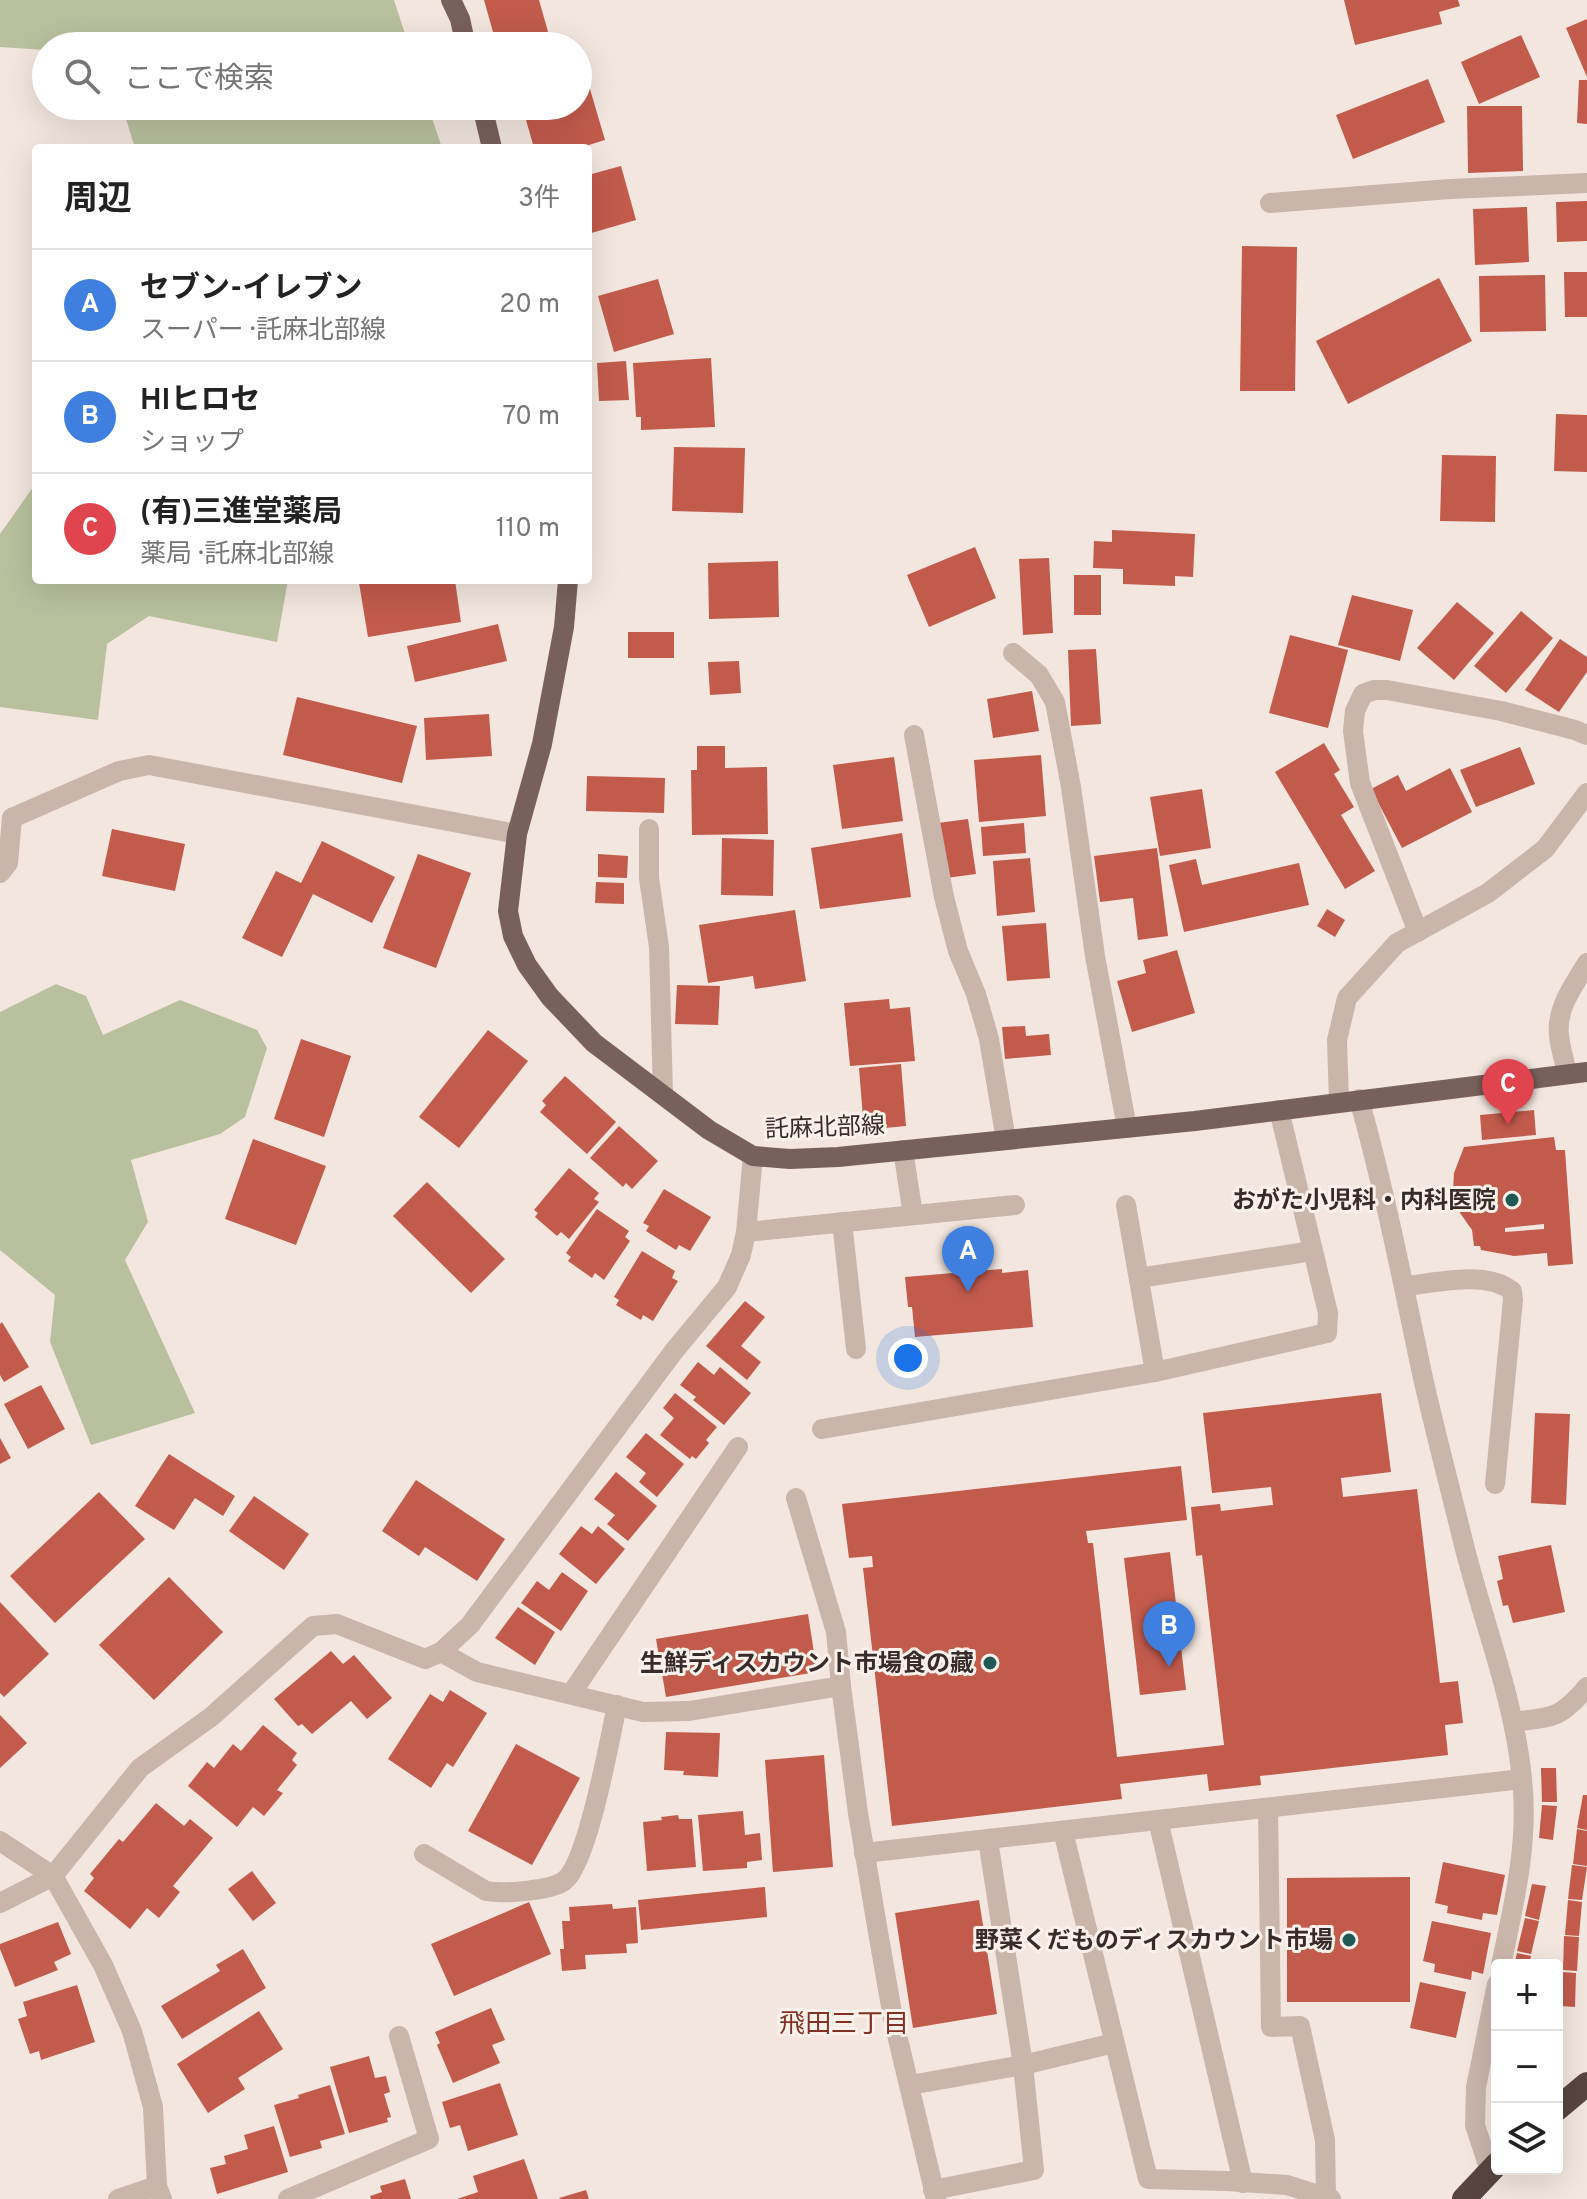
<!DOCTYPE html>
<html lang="ja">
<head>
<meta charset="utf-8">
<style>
  :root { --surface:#fff; --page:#f6f6f6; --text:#222; --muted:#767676; --line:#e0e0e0; --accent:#205855 }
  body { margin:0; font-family:Overpass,"Noto Sans JP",sans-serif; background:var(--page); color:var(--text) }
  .controls { position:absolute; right:24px; bottom:24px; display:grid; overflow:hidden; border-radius:8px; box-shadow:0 8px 32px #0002 }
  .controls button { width:72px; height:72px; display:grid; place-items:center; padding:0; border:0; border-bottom:2px solid var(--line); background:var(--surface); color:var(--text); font:40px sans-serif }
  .you { position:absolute; left:908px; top:1358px; width:28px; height:28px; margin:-20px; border:6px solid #fff; border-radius:50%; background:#1a73e8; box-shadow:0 0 0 12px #1a73e833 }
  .badge { display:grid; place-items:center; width:52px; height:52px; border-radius:50%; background:var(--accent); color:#fff; font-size:26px; font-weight:700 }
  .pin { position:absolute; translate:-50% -66px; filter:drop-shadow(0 2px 4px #0008) }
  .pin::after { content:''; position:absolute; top:42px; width:28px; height:24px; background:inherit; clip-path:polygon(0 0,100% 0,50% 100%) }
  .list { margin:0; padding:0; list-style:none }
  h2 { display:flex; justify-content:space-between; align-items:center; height:104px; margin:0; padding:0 32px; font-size:34px }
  h2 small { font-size:26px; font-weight:400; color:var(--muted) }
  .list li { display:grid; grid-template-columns:52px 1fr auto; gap:24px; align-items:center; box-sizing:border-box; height:112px; padding:0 32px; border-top:2px solid var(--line) }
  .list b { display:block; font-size:30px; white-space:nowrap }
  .list p { margin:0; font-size:26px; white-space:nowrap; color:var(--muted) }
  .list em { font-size:26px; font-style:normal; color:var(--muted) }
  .icon { flex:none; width:44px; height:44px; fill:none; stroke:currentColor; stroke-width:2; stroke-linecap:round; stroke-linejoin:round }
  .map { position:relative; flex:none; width:1587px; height:2199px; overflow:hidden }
  .search { position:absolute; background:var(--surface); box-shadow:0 8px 32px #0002; left:32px; top:32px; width:560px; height:88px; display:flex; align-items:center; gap:20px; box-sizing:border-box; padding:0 28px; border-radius:44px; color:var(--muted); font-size:30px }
  .panel { position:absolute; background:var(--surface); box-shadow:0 8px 32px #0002; left:32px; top:144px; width:560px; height:440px; border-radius:8px }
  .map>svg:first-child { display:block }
</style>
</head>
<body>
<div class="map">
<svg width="1587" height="2199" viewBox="0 0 1587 2199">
  <rect width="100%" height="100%" fill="#f2e6de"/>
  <g fill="#b9c09e">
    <path d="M0 0H394L409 46H46V50L0 47Z"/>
    <path d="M122 106H428L442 148H135Z"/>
    <path d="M36 483V580H288L277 642 149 616 107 644 98 720 0 707V534Z"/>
    <path d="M56 984 86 996 103 1035 180 1000 257 1030 267 1048 245 1117 220 1134 131 1160 148 1222 125 1260 195 1413 91 1445 50 1342 55 1295 0 1250V1012Z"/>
  </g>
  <g fill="#c25b4c" fill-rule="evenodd">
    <path d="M484 0H539L552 46H497Z"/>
    <path d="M1344 0H1458L1460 6 1439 12 1442 24 1355 45Z"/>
    <path d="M1587 19V77L1566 28Z"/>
    <path d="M1521 35 1540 77 1479 104 1461 62Z"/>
    <path d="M582 62 605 140 579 148H534L522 106H578V64Z"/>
    <path d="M1428 79 1445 122 1353 159 1336 115Z"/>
    <path d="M1579 80H1587V124L1577 123Z"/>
    <path d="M1467 106H1522L1523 171 1468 173Z"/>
    <path d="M621 166 636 220 588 234V175Z"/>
    <path d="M1587 201V241L1557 242 1556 202Z"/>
    <path d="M1527 207 1529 262 1475 265 1473 209Z"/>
    <path d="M1242 246 1297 247 1295 391H1240Z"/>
    <path d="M1564 272H1587V317H1565Z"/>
    <path d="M1545 275 1546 331 1480 332 1479 276Z"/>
    <path d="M1439 278 1472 341 1348 404 1316 341Z"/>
    <path d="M658 279 674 334 614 352 598 296Z"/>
    <path d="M711 358 715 427 641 430V417H636L633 363Z"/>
    <path d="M626 361 629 400 599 401 597 363Z"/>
    <path d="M1556 414 1587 415V472L1554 471Z"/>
    <path d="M674 447 745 448 743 513 672 511Z"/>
    <path d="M1442 455 1496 456 1495 522 1440 521Z"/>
    <path d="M1112 530 1195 534 1193 577 1175 576V586L1123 584V569L1093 568 1094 541 1112 542Z"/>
    <path d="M975 547 996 598 929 627 907 575Z"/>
    <path d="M1049 558 1053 633 1023 635 1019 559Z"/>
    <path d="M778 561 779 617 709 619 708 563Z"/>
    <rect x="1074" y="575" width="27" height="40"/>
    <path d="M380 580H455L461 622 368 637 359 583Z"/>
    <path d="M1352 595 1413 610 1400 661 1338 645Z"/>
    <path d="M1457 602 1494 633 1454 680 1417 648Z"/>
    <path d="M1521 611 1553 638 1506 693 1474 666Z"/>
    <path d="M498 624 507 661 415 682 407 646Z"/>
    <rect x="628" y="632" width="46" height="26"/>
    <path d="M1290 635 1348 650 1328 728 1269 713Z"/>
    <path d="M1560 639 1587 657V672L1559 712 1525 690Z"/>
    <path d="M1096 649 1101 724 1071 726 1068 650Z"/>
    <path d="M739 661 741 693 710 695 708 662Z"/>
    <path d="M1032 691 1039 731 993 738 987 699Z"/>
    <path d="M297 697 417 726 402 783 283 755Z"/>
    <path d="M489 714 492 756 426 760 424 718Z"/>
    <path d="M1324 743 1340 770 1334 774 1354 807 1341 815 1375 871 1345 889 1275 772Z"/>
    <path d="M697 746H725V768L767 767 768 834 692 835 691 770H697Z"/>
    <path d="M1520 747 1535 784 1476 807 1460 770Z"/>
    <path d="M1041 755 1046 816 979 822 974 760Z"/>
    <path d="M894 757 903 821 842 829 833 765Z"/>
    <path d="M1450 768 1472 812 1402 848 1371 789 1398 775 1406 791Z"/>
    <path d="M587 776 665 778 664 813 586 811Z"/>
    <path d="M1202 789 1211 848 1160 856 1150 797Z"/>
    <path d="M968 819 976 874 946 878 938 823Z"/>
    <path d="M1024 823 1026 853 983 856 981 827Z"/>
    <path d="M112 829 185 844 175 891 102 876Z"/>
    <path d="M902 833 911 897 820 909 811 848Z"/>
    <path d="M722 838 774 840 773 896 721 895Z"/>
    <path d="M322 841 395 877 372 923 313 894 282 957 242 938 276 871 301 883Z"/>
    <path d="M1157 848 1168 936 1138 940 1133 898 1100 902 1094 856Z"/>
    <path d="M418 854 471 873 436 968 383 948Z"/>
    <path d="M598 854 628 856 627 878 598 877Z"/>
    <path d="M1030 858 1035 912 997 916 993 861Z"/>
    <path d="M1196 859 1202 885 1299 863 1309 905 1184 932 1169 865Z"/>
    <path d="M596 882 624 883V904L595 903Z"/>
    <path d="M1327 909 1345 920 1335 937 1317 926Z"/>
    <path d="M795 910 806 981 755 989 753 976 708 983 699 925Z"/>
    <path d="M1046 923 1050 978 1007 981 1002 926Z"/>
    <path d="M1177 950 1195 1013 1132 1032 1117 981 1146 973 1143 960Z"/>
    <path d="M677 985 720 986 718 1025 675 1024Z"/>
    <path d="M889 999 890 1009 910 1007 915 1061 850 1066 844 1003Z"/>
    <path d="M1025 1026 1026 1036 1049 1034 1051 1055 1005 1059 1002 1027Z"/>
    <path d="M488 1030 528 1061 459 1148 419 1117Z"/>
    <path d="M301 1039 351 1056 324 1137 274 1119Z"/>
    <path d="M901 1064 906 1126 864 1130 859 1068Z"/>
    <path d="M565 1076 616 1122 587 1154 540 1112 546 1105 542 1101Z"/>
    <path d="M1534 1110 1536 1135 1482 1140 1480 1115Z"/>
    <path d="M619 1126 658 1161 632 1189 626 1183 623 1187 590 1158Z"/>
    <path d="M1554 1137 1556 1150H1565L1573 1264 1548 1266 1547 1253 1514 1256 1481 1250 1480 1246H1474L1472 1230 1458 1210 1453 1191 1454 1173 1464 1147ZM1544 1224V1229L1505 1232V1228Z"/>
    <path d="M253 1139 326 1166 296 1245 225 1219Z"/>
    <path d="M569 1168 599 1193 594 1199 599 1202 569 1239 561 1232 557 1236 535 1217 538 1213 534 1210Z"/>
    <path d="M427 1182 505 1259 471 1293 393 1216Z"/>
    <path d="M664 1189 711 1217 690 1251 679 1245 676 1250 646 1231 649 1226 643 1223Z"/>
    <path d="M597 1209 629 1231 625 1237 630 1241 604 1280 595 1273 592 1278 568 1261 571 1257 566 1253Z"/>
    <path d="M642 1251 675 1271 672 1278 678 1281 653 1321 643 1315 641 1320 616 1305 619 1300 614 1297Z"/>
    <path d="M1002 1269V1273L1028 1270 1033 1327 915 1337 912 1307H908L905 1277Z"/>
    <path d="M745 1301 765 1317 741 1346 761 1362 747 1380 706 1346Z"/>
    <path d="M2 1322 29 1367 4 1382 0 1375V1324Z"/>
    <path d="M698 1362 714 1375 720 1367 751 1393 724 1425 693 1400 696 1397 680 1385Z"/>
    <path d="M41 1385 65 1429 28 1449 4 1404Z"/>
    <path d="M675 1393 717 1427 706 1440 709 1443 696 1459 692 1456 690 1459 660 1435 674 1418 663 1408Z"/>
    <path d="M1381 1393 1391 1472 1341 1478 1343 1497 1417 1489 1440 1683 1458 1681 1463 1723 1445 1725 1448 1755 1260 1776 1261 1785 1209 1791 1207 1774 1120 1784 1122 1799 892 1826 863 1568 873 1567 872 1556 849 1558 842 1504 1181 1466 1187 1520 1086 1531 1088 1543H1093L1117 1757 1224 1745 1202 1555 1196 1556 1191 1507 1220 1504 1221 1511 1273 1505 1271 1487 1212 1493 1203 1413Z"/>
    <path d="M1535 1413 1570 1414 1566 1505 1531 1503Z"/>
    <path d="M646 1433 684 1464 657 1497 639 1482 646 1473 626 1457Z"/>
    <path d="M0 1438 11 1458 0 1464Z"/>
    <path d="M169 1454 235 1496 223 1516 195 1498 174 1530 135 1506Z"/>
    <path d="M616 1472 657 1506 628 1541 607 1524 615 1515 594 1499Z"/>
    <path d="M416 1480 505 1539 477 1581 425 1547 419 1556 382 1531Z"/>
    <path d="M99 1492 145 1539 55 1623 10 1576Z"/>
    <path d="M254 1496 309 1534 284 1570 229 1531Z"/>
    <path d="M581 1526 592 1534 598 1526 625 1549 596 1584 559 1554Z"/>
    <path d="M1551 1545 1565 1612 1513 1623 1508 1605 1503 1606 1497 1581 1503 1579 1498 1556Z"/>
    <path d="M1170 1552 1186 1690 1140 1695 1124 1558Z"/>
    <path d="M562 1572 588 1591 561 1631 521 1603 537 1581 549 1590Z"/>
    <path d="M169 1577 223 1632 154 1700 99 1645Z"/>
    <path d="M0 1602 49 1654 4 1697 0 1693Z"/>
    <path d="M518 1607 555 1632 535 1665 495 1638Z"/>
    <path d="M808 1614 817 1672 666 1697 656 1639Z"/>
    <path d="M331 1651 343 1664 354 1655 392 1698 367 1719 351 1701 312 1734 302 1724 298 1726 274 1699Z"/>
    <path d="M450 1690 487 1713 453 1767 447 1763 431 1788 388 1759 430 1694 443 1702Z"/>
    <path d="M0 1715 27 1743 0 1768Z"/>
    <path d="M263 1725 297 1753 292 1760 297 1765 277 1790 283 1793 264 1816 253 1807 237 1827 188 1786 207 1762 214 1768 233 1744 241 1751Z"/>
    <path d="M666 1732 720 1733 718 1777 683 1775 684 1771 664 1770Z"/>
    <path d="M516 1744 580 1778 532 1865 468 1831Z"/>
    <path d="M824 1755 833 1867 773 1872 765 1760Z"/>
    <path d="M1541 1768H1556L1557 1802H1542Z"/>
    <path d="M1583 1795H1587V1830L1577 1828Z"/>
    <path d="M156 1803 184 1826 190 1819 213 1838 173 1886 180 1892 159 1918 147 1908 130 1929 84 1891 94 1878 90 1874 119 1839 123 1842Z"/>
    <path d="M1542 1805 1557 1806 1553 1840 1539 1838Z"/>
    <path d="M743 1811 745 1835 760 1833 762 1860 747 1862V1868L703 1871 698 1815Z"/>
    <path d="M678 1815 679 1819H692L696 1867 647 1871 643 1822 662 1820 661 1817Z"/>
    <path d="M1577 1829 1587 1831V1866L1573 1864Z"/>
    <path d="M1443 1862 1505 1875 1497 1915 1483 1913 1482 1920 1447 1913 1448 1906 1435 1903Z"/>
    <path d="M1572 1865 1587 1867 1582 1900 1568 1899Z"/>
    <path d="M252 1871 276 1903 253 1921 228 1889Z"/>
    <path d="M1410 1877V2002H1287V1878Z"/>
    <path d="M1532 1884 1546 1886 1539 1920 1525 1916Z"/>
    <path d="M765 1887 767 1917 641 1930 638 1900Z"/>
    <path d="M979 1900 997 2014 913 2028 895 1913Z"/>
    <path d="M1568 1900 1582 1902 1579 1936 1565 1935Z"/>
    <path d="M529 1902 551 1954 454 1996 431 1944Z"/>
    <path d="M612 1904 613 1909 636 1907 638 1943 626 1944 627 1953 585 1955 586 1969 562 1971 560 1949H564L562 1921H570L569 1907Z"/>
    <path d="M1525 1918 1539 1921 1531 1954 1517 1951Z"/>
    <path d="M1432 1921 1491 1933 1483 1974 1472 1971 1471 1980 1434 1972 1435 1964 1423 1961Z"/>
    <path d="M58 1922 71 1954 54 1962 58 1970 15 1987 0 1949V1944Z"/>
    <path d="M1564 1936 1579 1937 1577 1971 1563 1970Z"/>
    <path d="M243 1949 266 1988 182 2039 161 2006 220 1971 216 1965Z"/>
    <path d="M1517 1953 1531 1956 1529 1965H1514Z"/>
    <path d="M1562 1972 1576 1973 1575 2007 1560 2006Z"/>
    <path d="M1420 1982 1466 1992 1456 2038 1410 2028Z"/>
    <path d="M77 1985 95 2042 41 2060 39 2051 30 2054 18 2019 27 2016 23 2002Z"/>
    <path d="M491 2008 505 2040 492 2045 500 2063 453 2083 437 2045 440 2043 435 2032Z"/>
    <path d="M259 2011 283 2049 238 2078 245 2089 208 2113 177 2064Z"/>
    <path d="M369 2056 375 2078 386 2076 390 2092 384 2094 391 2117 387 2118 388 2122 349 2133 330 2067Z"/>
    <path d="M500 2083 518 2135 468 2151 460 2125 450 2128 442 2102Z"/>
    <path d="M330 2085 345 2134 320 2141 322 2148 290 2157 274 2105 299 2098 298 2095Z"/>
    <path d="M274 2126 288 2172 217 2194 210 2168 226 2164 224 2156 248 2149 244 2135Z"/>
    <path d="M524 2159 538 2199H457L478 2192 473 2176Z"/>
    <path d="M405 2179 411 2199H371L370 2196 382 2192 380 2186Z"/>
    <path d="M586 2190 589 2199H560L559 2198Z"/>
  </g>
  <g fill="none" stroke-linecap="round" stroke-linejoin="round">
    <g stroke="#cab5aa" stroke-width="20">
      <path d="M1270 203 1450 189 1587 183"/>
      <path d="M1013 653 1039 675 1055 702 1071 787 1095 956 1127 1128"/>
      <path d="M914 735 944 897 958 951 976 994 989 1039 1006 1140"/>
      <path d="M12 818 119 771 149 765 517 834"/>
      <path d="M649 829V878L659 947 663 1094"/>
      <path d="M0 873 8 863 12 818"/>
      <path d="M1418 932 1360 783 1353 731 1355 711 1363 694 1374 690H1387L1501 711 1575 730 1587 735"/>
      <path d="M1567 1074C1565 1062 1560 1048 1559 1035 1556 1008 1574 985 1587 963"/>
      <path d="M1359 1099C1385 1191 1403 1284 1423 1378 1435 1431 1449 1484 1462 1537 1481 1617 1514 1696 1522 1779 1529 1842 1514 1904 1501 1965"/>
      <path d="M1339 1102 1337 1040 1347 998 1397 943 1488 893 1545 849 1587 793"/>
      <path d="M903 1150 913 1215"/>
      <path d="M1126 1205 1155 1372"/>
      <path d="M842 1222 856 1349"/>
      <path d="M746 1232 1015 1205"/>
      <path d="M1139 1278 1312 1251"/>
      <path d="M1405 1286C1437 1283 1486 1270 1512 1291L1513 1300 1495 1484"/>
      <path d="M822 1429 1155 1372 1327 1333 1328 1313 1279 1110"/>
      <path d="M796 1498 836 1632 841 1686 858 1813 878 1932 893 2018 936 2199"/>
      <path d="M441 1652 477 1672 643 1712 689 1711 841 1686"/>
      <path d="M571 1694 738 1447"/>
      <path d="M1513 1722C1553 1717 1560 1719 1587 1687"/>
      <path d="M1268 1808 1271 2027 1300 2026 1325 2140 1326 2197"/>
      <path d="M1158 1820 1243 2183"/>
      <path d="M1063 1831 1148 2179 1226 2181 1287 2185 1331 2199"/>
      <path d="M0 1841 53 1876 103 1965 132 2031 153 2107 157 2186 162 2199"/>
      <path d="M864 1853 1522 1779"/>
      <path d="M424 1854 486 1891C503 1894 550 1891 564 1881 588 1863 610 1738 617 1705"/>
      <path d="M0 1903 53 1876 140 1768 211 1717 313 1626 337 1624 425 1659 441 1652 470 1625 674 1351 727 1287 741 1255 746 1232 753 1156"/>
      <path d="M910 2085 1023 2065 988 1840"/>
      <path d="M1490 2171 1475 2125 1476 2087 1497 1984"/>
      <path d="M933 2190 1034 2170 1023 2065 1114 2043"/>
      <path d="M118 2199 157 2186"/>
      <path d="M288 2199 429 2139 399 2036"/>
    </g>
    <g stroke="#79615b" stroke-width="20">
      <path d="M451 0 460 19 466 46"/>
      <path d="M482 106 492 148"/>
      <path d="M568 580 564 627 542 744 517 834 508 911 513 936 527 965 550 997 594 1043 709 1130 753 1156 790 1159 838 1157 1195 1121 1587 1072"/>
    </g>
    <g stroke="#584541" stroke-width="24">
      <path d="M1557 2109 1587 2084"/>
      <path d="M1464 2199 1497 2164"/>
    </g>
  </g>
  <g fill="#205855" stroke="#f9f1ea" stroke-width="3">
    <circle cx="1512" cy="1200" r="8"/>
    <circle cx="990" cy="1663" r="8"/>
    <circle cx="1349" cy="1940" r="8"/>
  </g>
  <g text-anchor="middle" stroke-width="6" stroke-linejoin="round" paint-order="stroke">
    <g font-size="24" fill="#372c29" stroke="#f9f1ea">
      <text transform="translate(825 1127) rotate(-2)" y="8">託麻北部線</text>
    </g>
    <g font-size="24" font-weight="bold" fill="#372c29" stroke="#f9f1ea" text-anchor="end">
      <text x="1496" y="1208">おがた小児科・内科医院</text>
      <text x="974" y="1671">生鮮ディスカウント市場食の藏</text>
      <text x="1333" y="1948">野菜くだものディスカウント市場</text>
    </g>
    <g font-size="26" fill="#843125" stroke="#f9f1ea">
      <text x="844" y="2032">飛田三丁目</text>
    </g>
  </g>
</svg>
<div class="controls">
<button>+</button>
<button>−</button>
<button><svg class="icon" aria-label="layers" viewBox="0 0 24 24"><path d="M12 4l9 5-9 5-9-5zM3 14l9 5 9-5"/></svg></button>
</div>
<div class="you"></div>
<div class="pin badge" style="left:968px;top:1292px;background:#3f7fe0">A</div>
<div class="pin badge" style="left:1169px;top:1667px;background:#3f7fe0">B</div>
<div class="pin badge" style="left:1508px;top:1125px;background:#e0444e">C</div>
<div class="search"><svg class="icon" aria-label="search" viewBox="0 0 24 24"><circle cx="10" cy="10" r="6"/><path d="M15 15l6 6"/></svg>ここで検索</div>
<section class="panel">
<h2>周辺<small>3件</small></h2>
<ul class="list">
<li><span class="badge" style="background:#3f7fe0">A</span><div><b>セブン-イレブン</b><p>スーパー · 託麻北部線</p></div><em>20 m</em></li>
<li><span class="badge" style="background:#3f7fe0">B</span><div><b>HIヒロセ</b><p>ショップ</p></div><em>70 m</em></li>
<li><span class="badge" style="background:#e0444e">C</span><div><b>(有)三進堂薬局</b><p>薬局 · 託麻北部線</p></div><em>110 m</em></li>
</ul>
</section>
</div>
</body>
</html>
